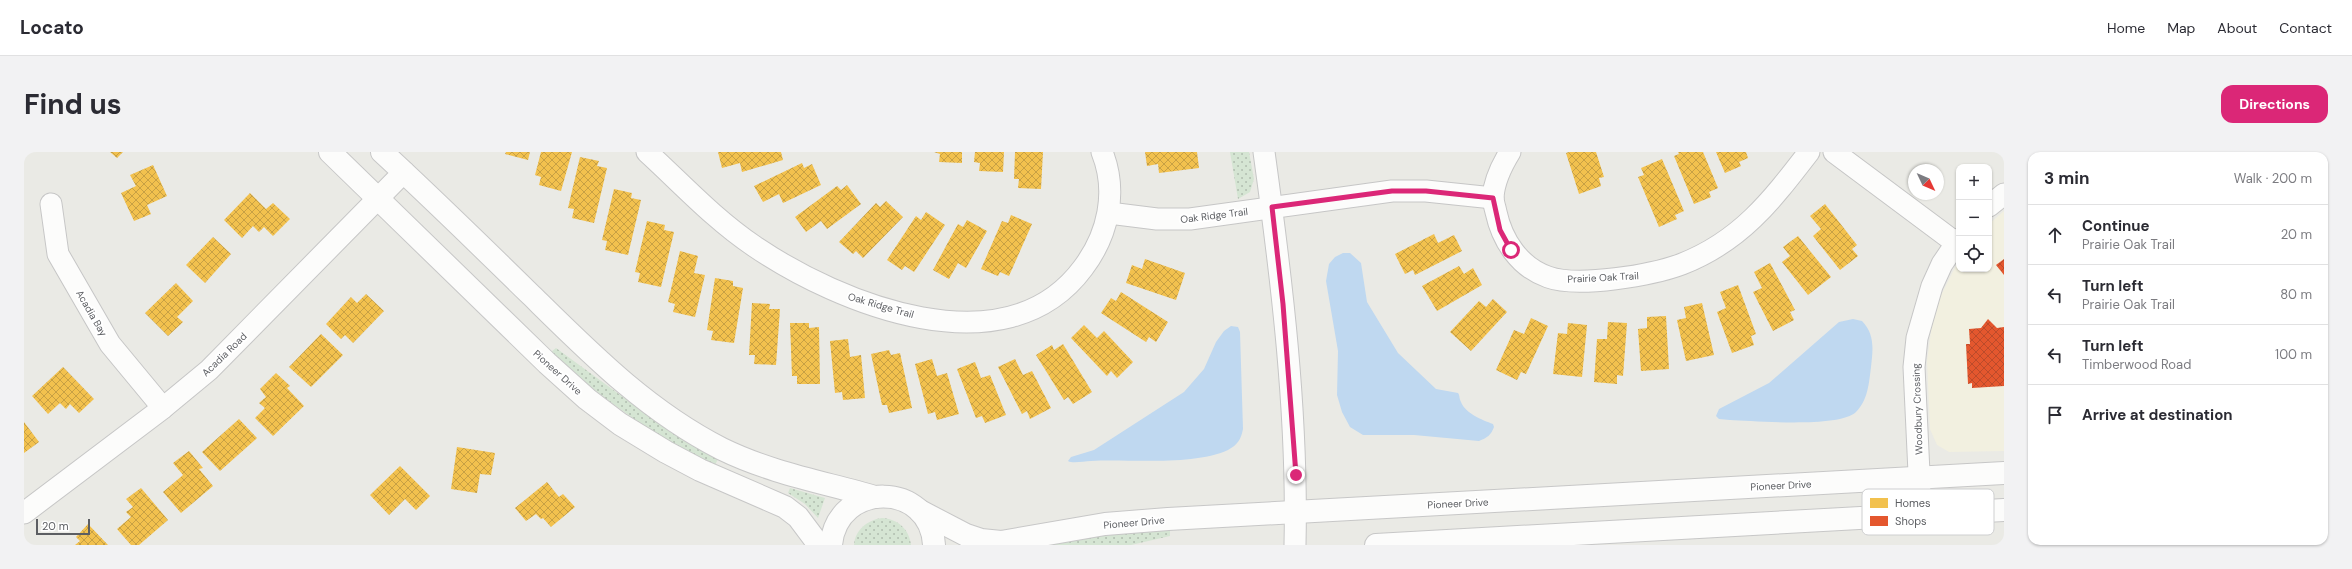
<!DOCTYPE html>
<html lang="en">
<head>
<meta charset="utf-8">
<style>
  :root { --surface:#fff; --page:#f2f2f3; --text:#2b2b33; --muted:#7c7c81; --line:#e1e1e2; --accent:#db2777 }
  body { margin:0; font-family:"DM Sans",sans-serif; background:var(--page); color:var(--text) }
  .controls { position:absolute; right:12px; top:12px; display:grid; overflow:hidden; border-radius:8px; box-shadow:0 1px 3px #0004 }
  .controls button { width:36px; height:36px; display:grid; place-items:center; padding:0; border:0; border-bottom:1px solid var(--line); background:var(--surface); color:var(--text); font:20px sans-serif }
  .compass { position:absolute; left:1884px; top:12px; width:36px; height:36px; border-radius:50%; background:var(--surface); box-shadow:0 1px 3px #0004; rotate:134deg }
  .scale { position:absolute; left:12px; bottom:10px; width:54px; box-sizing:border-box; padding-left:4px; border:2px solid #5c5e62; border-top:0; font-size:11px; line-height:14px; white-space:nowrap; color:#5c5e62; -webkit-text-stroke:3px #fff; paint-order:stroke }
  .stop { position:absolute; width:12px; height:12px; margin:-9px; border:3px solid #db2777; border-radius:50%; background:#fff }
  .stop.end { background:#db2777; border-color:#fff; box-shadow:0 1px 4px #0008 }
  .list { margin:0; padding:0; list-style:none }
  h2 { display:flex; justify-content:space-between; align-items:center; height:52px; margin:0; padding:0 16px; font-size:17px }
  h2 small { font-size:13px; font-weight:400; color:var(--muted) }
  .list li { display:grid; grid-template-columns:26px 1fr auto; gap:12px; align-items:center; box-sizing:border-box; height:60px; padding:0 16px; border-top:1px solid var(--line) }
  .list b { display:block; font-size:15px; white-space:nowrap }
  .list p { margin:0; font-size:13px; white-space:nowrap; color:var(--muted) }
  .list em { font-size:13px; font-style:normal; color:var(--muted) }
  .icon { flex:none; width:22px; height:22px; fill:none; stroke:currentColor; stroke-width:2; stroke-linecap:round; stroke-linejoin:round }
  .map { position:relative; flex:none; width:1980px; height:393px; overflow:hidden; border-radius:12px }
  header { display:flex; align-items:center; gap:24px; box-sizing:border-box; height:56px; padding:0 20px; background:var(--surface); border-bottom:1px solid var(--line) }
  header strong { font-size:19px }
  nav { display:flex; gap:22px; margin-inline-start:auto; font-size:14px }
  .intro { display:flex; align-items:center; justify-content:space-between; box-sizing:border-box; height:96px; padding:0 24px }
  h1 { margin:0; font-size:28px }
  .button { padding:10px 18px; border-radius:12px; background:var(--accent); color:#fff; font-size:14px; font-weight:700 }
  main { display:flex; gap:24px; padding:0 24px }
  aside { flex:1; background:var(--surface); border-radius:12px; box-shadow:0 1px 3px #0004 }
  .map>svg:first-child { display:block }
</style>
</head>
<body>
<header>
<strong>Locato</strong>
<nav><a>Home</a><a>Map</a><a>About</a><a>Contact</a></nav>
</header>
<div class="intro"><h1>Find us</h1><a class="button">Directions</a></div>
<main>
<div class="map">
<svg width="1980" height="393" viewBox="0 0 1980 393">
  <defs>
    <pattern id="green-dots" width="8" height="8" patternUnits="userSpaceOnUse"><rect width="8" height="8" fill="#d5e5d3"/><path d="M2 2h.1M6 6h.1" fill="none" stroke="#b0bdaf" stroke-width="1.8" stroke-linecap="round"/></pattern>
    <pattern id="homes-cross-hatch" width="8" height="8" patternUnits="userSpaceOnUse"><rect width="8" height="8" fill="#f2c14e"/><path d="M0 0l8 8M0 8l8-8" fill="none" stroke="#c7a044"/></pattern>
    <pattern id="shops-cross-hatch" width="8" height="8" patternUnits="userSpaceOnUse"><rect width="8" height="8" fill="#e4572e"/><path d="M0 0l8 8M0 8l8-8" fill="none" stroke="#bc4b2b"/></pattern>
  </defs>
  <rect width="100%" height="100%" fill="#eaeae5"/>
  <path fill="#f2f0e0" d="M1980 59V299L1925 300 1913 293 1906 277 1903 209 1908 172 1915 147 1935 108V117H1965V72Z"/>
  <g fill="url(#green-dots)">
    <path d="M1206 0H1225L1230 27 1226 40 1214 47Z"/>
    <path d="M532 196 640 275 694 307 691 313C630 284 577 247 527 200Z"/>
    <path d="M766 336 801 346 794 366 781 352 764 341Z"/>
    <path d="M858 366C874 367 885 377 887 393H830C831 378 843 368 858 366Z"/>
    <path d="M1146 377V384L1107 393H1024L1078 384Z"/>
  </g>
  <g fill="#bfd8f0">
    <path d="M1319 101H1326L1337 111 1343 150 1374 201 1412 237 1434 241C1436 244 1435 246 1437 250 1441 261 1458 268 1469 272L1470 275C1467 283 1463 286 1455 289L1390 283H1339L1326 275 1318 260 1313 243 1314 199 1302 129 1305 112 1311 105Z"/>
    <path d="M1829 167 1838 169C1851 182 1849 198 1847 215 1845 231 1844 248 1832 260 1816 276 1731 269 1706 268L1695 267 1692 264 1695 257 1745 231 1815 170Z"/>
    <path d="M1207 174 1214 175 1216 180 1219 277C1217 288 1213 293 1204 298 1169 314 1106 307 1067 309 1060 309 1049 312 1044 309L1047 305 1070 298 1160 240 1180 217 1192 190 1200 179Z"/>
  </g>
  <g fill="url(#homes-cross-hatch)">
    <path d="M86 0H99L93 6Z"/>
    <path d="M482 0H506L504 8 481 2Z"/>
    <path d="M517 0H548L537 39 515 33 517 25 511 23Z"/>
    <path d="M694 0H757L759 8 718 20 716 11 698 16Z"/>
    <path d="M910 0H938V11L915 10 916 2Z"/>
    <path d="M951 0H980L979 20 955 19 956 11 950 10Z"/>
    <path d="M991 0H1019L1017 37 994 36 995 27H990Z"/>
    <path d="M1121 0H1173L1175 16 1135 21 1134 12 1123 14Z"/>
    <path d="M1545 0H1572L1580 25 1575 26 1577 34 1555 42 1542 1Z"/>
    <path d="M1654 0H1679L1694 36 1685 40 1687 45 1670 52 1650 4 1655 2Z"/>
    <path d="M1692 0H1722L1724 6 1715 10 1717 14 1701 21Z"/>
    <path d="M556 5 575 9 573 14 583 16 570 71 548 66 550 57 544 56Z"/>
    <path d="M1638 7 1660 59 1651 63 1653 67 1635 75 1614 25 1620 23 1617 16Z"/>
    <path d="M778 11 780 16 788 12 797 33 759 51 755 42 739 50 730 34Z"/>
    <path d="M129 13 143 44 123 53 127 62 110 69 97 41 112 34 106 23Z"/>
    <path d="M823 33 837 52 803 77 797 69 782 80 771 65 813 34 817 38Z"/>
    <path d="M590 37 608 41 607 46 617 48 604 103 581 98 583 89 578 88Z"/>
    <path d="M226 41 242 57 249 51 266 67 249 84 240 75 235 80 229 74 218 86 200 68Z"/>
    <path d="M862 49 879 65 839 106 832 99 829 102 815 90 852 51 856 55Z"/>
    <path d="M1801 52 1833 93 1828 97 1834 104 1816 118 1789 84 1797 77 1786 64Z"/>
    <path d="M902 60 921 73 890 120 881 114 878 118 863 108 892 64 897 68Z"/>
    <path d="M987 63 1008 72 985 124 976 120 974 124 957 117 978 69 984 71Z"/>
    <path d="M943 68 963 79 942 116 934 111 925 127 909 118 934 72 939 75Z"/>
    <path d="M623 69 641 73 640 78 650 80 637 135 614 130 616 121 611 120Z"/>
    <path d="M1410 82 1414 91 1430 83 1438 99 1391 123 1389 118 1381 122 1371 102Z"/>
    <path d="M1774 84 1807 125 1784 143 1758 110 1766 104 1759 95Z"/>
    <path d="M189 85 207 102 181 131 162 113Z"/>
    <path d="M656 99 674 104 670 121 681 123 671 165 649 160 651 152 644 150Z"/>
    <path d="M1121 107 1161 121 1152 148 1102 131 1108 113 1118 117Z"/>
    <path d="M1746 111 1771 158 1766 160 1770 168 1749 179 1729 140 1738 136 1730 120Z"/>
    <path d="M1435 114 1440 122 1449 116 1458 133 1413 159 1398 134Z"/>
    <path d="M691 126 709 129V134L719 136 710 191 687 188 689 179 683 178Z"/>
    <path d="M152 131 169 149 153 165 159 170 144 184 121 161Z"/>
    <path d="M1714 133 1732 182 1727 184 1730 193 1708 201 1693 160 1702 156 1696 140Z"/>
    <path d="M1097 140 1144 170 1132 190 1125 185 1122 190 1077 161 1087 146 1092 149Z"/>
    <path d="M342 142 360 159 329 191 321 183 317 187 302 172 327 145 333 151Z"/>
    <path d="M1469 147 1483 160 1447 199 1426 180 1455 149 1462 155Z"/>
    <path d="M728 151 746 152 745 157H756L752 213 730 212 731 203H725Z"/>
    <path d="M1678 151 1690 203 1662 209 1653 168 1662 166 1660 155Z"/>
    <path d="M1642 164 1645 217 1617 219 1614 177 1623 176V165Z"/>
    <path d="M1507 166 1524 174 1502 222 1497 220 1493 228 1472 218 1490 178 1500 182Z"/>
    <path d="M1584 170 1603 171 1599 224 1593 223V232L1570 230 1573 187H1583Z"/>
    <path d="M766 171H785V176L795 175 796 232H773V224H768Z"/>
    <path d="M1544 171 1563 173 1558 225 1529 222 1534 181 1543 182Z"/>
    <path d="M1060 173 1073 186 1080 179 1109 210 1093 226 1087 219 1083 224 1047 186Z"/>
    <path d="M297 182 319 203 287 235 265 215Z"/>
    <path d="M824 187 826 205 837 203 841 246 819 248 818 240 811 241 806 189Z"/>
    <path d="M1039 192 1068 240 1049 252 1044 245 1040 248 1012 203 1028 193 1030 198Z"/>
    <path d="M865 198 867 203 876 201 888 256 865 261 863 253H858L847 202Z"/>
    <path d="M908 207 913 224 923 221 935 262 913 268 911 260 904 262 891 212Z"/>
    <path d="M991 207 999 223 1008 219 1027 256 1006 267 1003 259 998 262 974 215Z"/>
    <path d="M951 210 957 226 966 223 982 263 961 271 958 264 952 266 933 217Z"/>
    <path d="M39 215 70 247 55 261 46 252 42 257 36 251 24 262 8 244Z"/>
    <path d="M252 221 266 234 263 236 280 254 249 284 231 266 241 256 235 251 242 245 236 237Z"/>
    <path d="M215 267 233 286 196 319 178 300Z"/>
    <path d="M0 270 15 290 0 301Z"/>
    <path d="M433 295 471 301 467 323 456 322 453 341 427 337Z"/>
    <path d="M165 299 179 316 175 317 189 334 157 361 139 340 159 323 149 311Z"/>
    <path d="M376 314 406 344 392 358 381 347 365 363 346 343Z"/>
    <path d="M523 330 535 345 539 342 551 355 527 375 519 366 517 367 512 362 502 369 491 356Z"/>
    <path d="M117 336 144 368 115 393H107L93 377 107 365 102 360 109 355 102 347Z"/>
    <path d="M64 372 84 393H51L56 389 52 385Z"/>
  </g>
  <g fill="url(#shops-cross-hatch)">
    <path d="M1980 107V123L1972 113Z"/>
    <path d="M1964 167 1973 176 1980 175V234L1948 236V231L1944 232 1942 192H1946L1945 177 1957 176Z"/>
  </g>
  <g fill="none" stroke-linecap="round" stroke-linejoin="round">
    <g stroke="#c6c6c6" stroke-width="23">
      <g id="street">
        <path d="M623 0C658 32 690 67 730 94 815 152 982 220 1059 116 1084 83 1094 40 1078 0"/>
        <path d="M1240 0C1258 130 1274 262 1271 393"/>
        <path d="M1486 0C1478 13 1470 30 1469 45 1469 50 1471 55 1472 60 1478 88 1495 115 1524 125 1554 136 1629 123 1658 112 1717 89 1748 48 1785 0"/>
        <path d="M1810 0 1932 91"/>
        <path d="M27 52 34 102 86 192 139 256"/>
        <path d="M1965 54 1980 42"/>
        <path d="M1085 61 1133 67H1166L1368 39H1402L1469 46"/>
        <path d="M0 361 139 256 185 218 380 20"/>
        <path d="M1897 363 1890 215 1893 186 1908 134 1918 112 1935 87"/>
      </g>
    </g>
    <g stroke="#c7c7c7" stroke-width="24">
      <g id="secondary">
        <path d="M306 0 523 211 563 247 596 272 642 300 676 318 761 355 774 365 795 393"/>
        <path d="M358 0C409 47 458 95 507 143 566 201 623 259 698 297 747 321 799 330 851 345"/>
        <path d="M896 359 942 383 957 388 977 390 1081 372 1144 367 1980 321"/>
        <path d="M807 393C813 328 907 329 910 393"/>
        <path d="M1352 393 1980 358"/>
      </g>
    </g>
    <use href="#street" stroke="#fcfcfb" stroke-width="21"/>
    <use href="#secondary" stroke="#fcfcfb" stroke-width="22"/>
  </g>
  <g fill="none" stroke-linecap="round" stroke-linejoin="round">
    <path stroke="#db2777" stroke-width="5" d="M1272 323 1259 152 1248 55 1368 39H1402L1469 46 1476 78 1487 98"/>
  </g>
  <g text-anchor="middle" stroke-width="4" stroke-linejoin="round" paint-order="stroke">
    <g font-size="10" fill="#5c5e62" stroke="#fff">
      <text transform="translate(1190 63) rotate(-7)" y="4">Oak Ridge Trail</text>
      <text transform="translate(1579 125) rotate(-3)" y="4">Prairie Oak Trail</text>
      <text transform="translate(857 153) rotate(16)" y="4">Oak Ridge Trail</text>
      <text transform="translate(68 161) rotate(60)" y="4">Acadia Bay</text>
      <text transform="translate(200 202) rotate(-44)" y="4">Acadia Road</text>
      <text transform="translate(534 220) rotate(42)" y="4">Pioneer Drive</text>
      <text transform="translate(1893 257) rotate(-92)" y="4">Woodbury Crossing</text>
      <text transform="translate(1757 333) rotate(-3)" y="4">Pioneer Drive</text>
      <text transform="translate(1434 351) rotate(-3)" y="4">Pioneer Drive</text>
      <text transform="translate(1110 370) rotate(-5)" y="4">Pioneer Drive</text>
    </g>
  </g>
  <rect x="1838" y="337" width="132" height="46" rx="6" fill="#fff" stroke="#cecfd0" stroke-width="1"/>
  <rect x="1846" y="346" width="18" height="10" fill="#f2c14e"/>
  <rect x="1846" y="364" width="18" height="10" fill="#e4572e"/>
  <g font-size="11" fill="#5c5e62">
    <text x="1871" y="355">Homes</text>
    <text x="1871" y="373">Shops</text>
  </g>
</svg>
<div class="controls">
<button>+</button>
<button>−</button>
<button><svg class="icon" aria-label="locate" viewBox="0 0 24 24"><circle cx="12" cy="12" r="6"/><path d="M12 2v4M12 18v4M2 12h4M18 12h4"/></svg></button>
</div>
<svg class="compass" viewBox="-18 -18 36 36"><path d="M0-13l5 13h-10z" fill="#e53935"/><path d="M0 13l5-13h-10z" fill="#7c7c81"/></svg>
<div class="scale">20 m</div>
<div class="stop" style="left:1487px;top:98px"></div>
<div class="stop end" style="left:1272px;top:323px"></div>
</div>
<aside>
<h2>3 min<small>Walk · 200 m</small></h2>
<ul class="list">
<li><svg class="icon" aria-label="ahead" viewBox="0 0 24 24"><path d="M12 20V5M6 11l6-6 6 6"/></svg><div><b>Continue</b><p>Prairie Oak Trail</p></div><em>20 m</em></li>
<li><svg class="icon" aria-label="left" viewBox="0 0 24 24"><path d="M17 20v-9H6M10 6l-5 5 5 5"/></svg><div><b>Turn left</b><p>Prairie Oak Trail</p></div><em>80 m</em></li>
<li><svg class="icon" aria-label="left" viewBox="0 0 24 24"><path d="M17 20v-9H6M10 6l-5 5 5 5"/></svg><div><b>Turn left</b><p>Timberwood Road</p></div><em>100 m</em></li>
<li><svg class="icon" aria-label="arrive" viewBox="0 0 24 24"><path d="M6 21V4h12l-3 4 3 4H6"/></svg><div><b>Arrive at destination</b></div></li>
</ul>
</aside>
</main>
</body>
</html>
